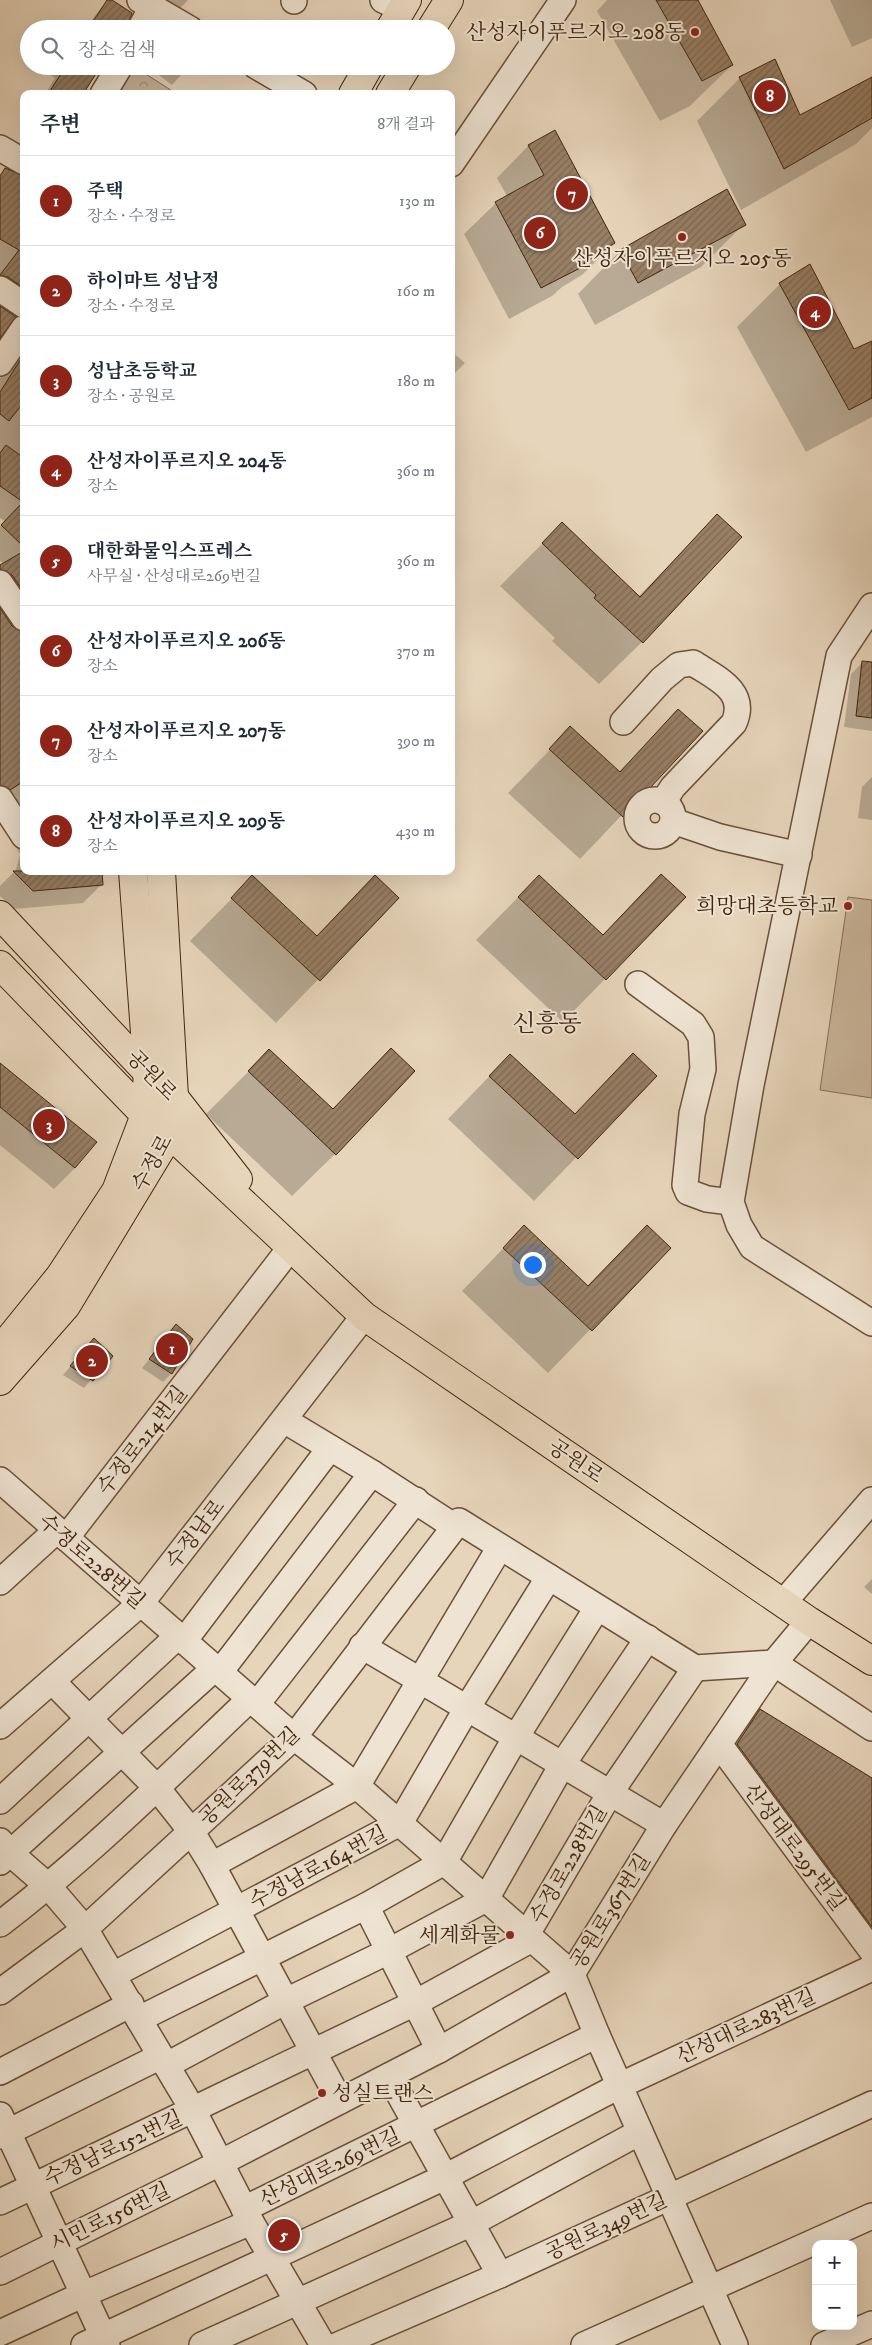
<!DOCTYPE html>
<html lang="ko">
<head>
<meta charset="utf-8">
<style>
  :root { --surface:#fff; --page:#f6f6f7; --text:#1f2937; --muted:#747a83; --line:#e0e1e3; --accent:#8f2418 }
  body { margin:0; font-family:"IM FELL DW Pica","Noto Serif KR",serif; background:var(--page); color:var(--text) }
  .controls { position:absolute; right:15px; bottom:15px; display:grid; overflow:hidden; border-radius:10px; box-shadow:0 5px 20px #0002 }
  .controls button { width:45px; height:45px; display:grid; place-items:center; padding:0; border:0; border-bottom:1px solid var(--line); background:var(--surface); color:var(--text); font:25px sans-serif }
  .you { position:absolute; left:532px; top:1264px; width:18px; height:18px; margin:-12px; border:4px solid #fff; border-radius:50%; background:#1a73e8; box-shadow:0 0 0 8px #1a73e833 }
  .badge { display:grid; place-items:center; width:32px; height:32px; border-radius:50%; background:var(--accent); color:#fff; font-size:16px; font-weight:700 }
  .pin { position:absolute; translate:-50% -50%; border:2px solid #fff; box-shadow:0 1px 5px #0006 }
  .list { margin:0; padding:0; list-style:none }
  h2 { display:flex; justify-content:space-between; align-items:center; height:65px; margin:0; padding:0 20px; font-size:21px }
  h2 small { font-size:16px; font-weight:400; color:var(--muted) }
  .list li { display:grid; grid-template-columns:32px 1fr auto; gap:15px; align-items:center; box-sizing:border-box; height:90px; padding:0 20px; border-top:1px solid var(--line) }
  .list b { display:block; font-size:19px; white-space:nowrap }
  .list p { margin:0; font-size:16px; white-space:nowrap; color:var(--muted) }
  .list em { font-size:16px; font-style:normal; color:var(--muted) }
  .icon { flex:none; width:28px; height:28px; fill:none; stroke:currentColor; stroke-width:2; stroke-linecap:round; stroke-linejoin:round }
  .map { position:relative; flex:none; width:872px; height:2345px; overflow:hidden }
  .search { position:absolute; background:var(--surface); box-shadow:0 5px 20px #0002; left:20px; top:20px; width:435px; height:55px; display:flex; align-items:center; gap:12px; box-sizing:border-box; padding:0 18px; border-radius:28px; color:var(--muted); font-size:19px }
  .panel { position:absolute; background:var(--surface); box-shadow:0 5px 20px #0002; left:20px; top:90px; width:435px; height:785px; border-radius:10px }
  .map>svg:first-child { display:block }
</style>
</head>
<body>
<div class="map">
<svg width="872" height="2345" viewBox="0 0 872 2345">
  <defs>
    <pattern id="park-crowns" width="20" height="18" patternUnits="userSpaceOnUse" patternTransform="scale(1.25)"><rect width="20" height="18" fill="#cbb79d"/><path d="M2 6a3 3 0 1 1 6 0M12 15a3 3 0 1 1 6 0" fill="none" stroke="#a6957e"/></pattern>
    <pattern id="building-hatch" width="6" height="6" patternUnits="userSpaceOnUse" patternTransform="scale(1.25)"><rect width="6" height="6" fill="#988067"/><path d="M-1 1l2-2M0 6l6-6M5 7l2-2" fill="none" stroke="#7e6953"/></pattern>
  </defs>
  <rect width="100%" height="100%" fill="#e7d5bb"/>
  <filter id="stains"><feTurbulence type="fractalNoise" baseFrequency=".004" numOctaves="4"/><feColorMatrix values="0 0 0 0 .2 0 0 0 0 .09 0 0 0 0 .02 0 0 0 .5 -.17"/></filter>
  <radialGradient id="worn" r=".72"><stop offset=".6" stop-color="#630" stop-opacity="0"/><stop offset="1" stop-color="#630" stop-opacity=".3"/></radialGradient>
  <path fill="url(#park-crowns)" stroke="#866e54" d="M125 66H133L177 94H109Z"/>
  <path fill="#cbb79d" stroke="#866e54" d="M848 897 872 900V1098L820 1090Z"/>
  <g fill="#0003">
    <path d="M108 0H110L124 29H84Z"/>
    <path d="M144 0H188L171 18Z"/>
    <path d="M607 0H697L732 65 690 106 660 121 597 11Z"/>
    <path d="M830 0H872V38L852 47Z"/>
    <path d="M58 66H100L86 88 88 90 87 94H45L55 78 51 75Z"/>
    <path d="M147 66H189L172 85Z"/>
    <path d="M740 78 800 117 872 78V128L856 144 741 210 697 121Z"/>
    <path d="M554 132 614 243 582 275 562 287 552 296 509 319 464 234 496 203 507 196 497 178 528 146Z"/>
    <path d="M5 169 24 176V308L16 316 0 304V175Z"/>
    <path d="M727 191 744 224 701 267 595 325 578 294 620 251Z"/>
    <path d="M810 266 854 350 872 342V417L806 452 737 327 780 284Z"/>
    <path d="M451 351 465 363 451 377Z"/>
    <path d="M24 353V871L102 884 83 903 14 909 0 896V886L16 870 20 854 0 821V611L12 627 19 633 0 604V567L4 564 0 561V527L5 521 0 518V378Z"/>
    <path d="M717 516 642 642 599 684 552 641 555 638 500 586 562 524 638 597Z"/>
    <path d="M863 662 872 663V731L844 727 851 674Z"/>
    <path d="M678 711 701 732 580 859 508 793 571 728 619 772Z"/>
    <path d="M872 777V820L858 818 862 787Z"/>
    <path d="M539 876 602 936 661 876 605 979 563 1022 476 940Z"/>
    <path d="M253 877 316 937 375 877 397 898 276 1023 190 941Z"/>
    <path d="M391 1050 335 1154 292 1196 206 1114 269 1051 332 1110Z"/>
    <path d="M510 1055 574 1115 633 1055 655 1076 534 1201 448 1119Z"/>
    <path d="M0 1065 75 1168 54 1189 0 1145Z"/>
    <path d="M524 1227 587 1287 647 1227 669 1248 548 1373 462 1291Z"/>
    <path d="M176 1326 192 1340 171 1374 163 1382 142 1368Z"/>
    <path d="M86 1348 111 1356 84 1388 63 1375Z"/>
    <path d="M872 1579V1594L864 1587Z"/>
    <path d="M761 1710 872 1779V1953L726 1756 749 1721Z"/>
  </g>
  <g fill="url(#building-hatch)" stroke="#42240c">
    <path d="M107 0H112L132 13 126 29H88Z"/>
    <path d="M656 0H698L733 65 702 81Z"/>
    <path d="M775 59 800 115 872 77V118L784 169 739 77Z"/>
    <path d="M66 66H101L83 94H48Z"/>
    <path d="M555 130 615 243 584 263 586 265 541 288 495 202 544 175 528 145Z"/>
    <path d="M5 168 24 176V288L8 277 0 275 19 250 0 239V176Z"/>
    <path d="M727 189 746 225 638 283 620 250Z"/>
    <path d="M810 264 854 349 872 341V398L849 410 779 283Z"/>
    <path d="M0 306 16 317 0 338Z"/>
    <path d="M24 354V402L9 421 0 414V392Z"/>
    <path d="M6 445 24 458V547L1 525 23 502 0 486V453Z"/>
    <path d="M717 514 742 537 643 643 594 598 596 595 542 543 562 522 640 597Z"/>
    <path d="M24 551V592L12 575 0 569V565Z"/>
    <path d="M0 608 12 626 24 633V781L10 790 0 785Z"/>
    <path d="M862 661 872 662V718L856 716Z"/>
    <path d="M678 709 703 731 623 817 549 749 570 726 620 772Z"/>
    <path d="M13 871H102L103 885 33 891Z"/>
    <path d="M661 874 686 897 606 980 518 897 539 875 603 935Z"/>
    <path d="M252 875 317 936 375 875 399 898 320 981 231 898Z"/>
    <path d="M391 1048 415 1071 336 1155 248 1071 269 1049 333 1109Z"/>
    <path d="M633 1053 657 1076 578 1159 489 1076 510 1054 575 1114Z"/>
    <path d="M0 1063 97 1142 75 1168 0 1107Z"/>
    <path d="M524 1225 588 1286 647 1225 671 1248 592 1331 503 1248Z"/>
    <path d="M176 1324 193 1339 172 1374 149 1359Z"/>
    <path d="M94 1338 113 1356 93 1381 70 1366Z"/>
    <path d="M760 1709 872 1778V1927L737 1744Z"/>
  </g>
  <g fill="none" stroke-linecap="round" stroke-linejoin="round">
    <g stroke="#6b5038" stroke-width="28">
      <g id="minor">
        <path d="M140 0 190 29"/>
        <path d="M383 0 401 9"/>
        <path d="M294 1V0"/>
        <path d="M140 29 152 7"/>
        <path d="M256 66 304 94"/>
        <path d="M103 94 120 66"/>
        <path d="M0 148 24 162"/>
        <path d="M451 164 563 0"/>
        <path d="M0 289 24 305"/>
        <path d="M0 363 24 328"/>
        <path d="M0 583 24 618"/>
        <path d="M872 606 839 656 751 1085 731 1202 739 1225 752 1247 872 1323"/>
        <path d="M623 722 662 679 679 665 693 663C716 678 748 691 734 723L673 787 663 802"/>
        <path d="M0 799 24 836"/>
        <circle cx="655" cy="818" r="18"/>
        <path d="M673 821 720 837 799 855"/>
        <path d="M638 984 693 1024 701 1037 703 1069 692 1114 685 1185 688 1192 707 1199 731 1202"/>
        <path d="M284 1420 372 1473 455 1527"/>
        <path d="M0 1480 294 1737 357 1786 572 1974 597 2035 735 2345"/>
        <path d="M66 1538 291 1247"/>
        <path d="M0 1582 57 1530"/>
        <path d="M783 1603 872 1500"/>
        <path d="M184 1641 330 1448"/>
        <path d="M362 1646 664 1825"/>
        <path d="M220 1672 372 1473"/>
        <path d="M52 1681 157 1788 191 1831 212 1865 340 2101"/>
        <path d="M257 1704 416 1500"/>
        <path d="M0 1726 141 1603 364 1316"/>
        <path d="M719 1744 872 1951"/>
        <path d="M0 1801 178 1636"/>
        <path d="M0 1841 10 1853 49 1887 85 1929 193 2110 251 2222 323 2345"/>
        <path d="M0 1862 215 1668"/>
        <path d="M212 1865 357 1786 500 1547"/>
        <path d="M366 1906 439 2050"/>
        <path d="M0 1924C89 1856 169 1776 250 1699"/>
        <path d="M527 1934 610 1793 695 1668"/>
        <path d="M113 1975 400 1823 467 1708 549 1577"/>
        <path d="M0 1992 85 1929 294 1737 459 1521 695 1668 774 1663 872 1728"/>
        <path d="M139 2019 366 1906 444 1862 516 1737 597 1608"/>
        <path d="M167 2065 286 2001 389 1951 486 1899 562 1765 648 1638"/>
        <path d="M0 2072 131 2004"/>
        <path d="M389 2076 500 2275"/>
        <path d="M0 2115 107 2345"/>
        <path d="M0 2136 161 2056"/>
        <path d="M0 2202 415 2003 532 1939"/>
        <path d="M244 2209 597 2035"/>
        <path d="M0 2272 220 2163 439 2050 572 1974 664 1825 774 1663 809 1621"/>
        <path d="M0 2333 82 2295 251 2222"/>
        <path d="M84 2345 445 2177 621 2085 872 1968"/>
        <path d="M202 2345 472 2223 640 2132"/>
        <path d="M338 2345 500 2275 872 2104"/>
        <path d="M584 2345 872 2216"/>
        <path d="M824 2345 872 2324"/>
      </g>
    </g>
    <g stroke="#42240c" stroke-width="30">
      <g id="major">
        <path d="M390 29 407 0"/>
        <path d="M431 29 449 0"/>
        <path d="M353 94 369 66"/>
        <path d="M390 94 407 66"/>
        <path d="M0 915 148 1073 174 1097 238 1179"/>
        <path d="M0 965 145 1115 170 1134 364 1316 809 1621 872 1661"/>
        <path d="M0 1350 60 1276 116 1191 145 1115 148 1073 133 871"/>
        <path d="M0 1381 66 1306 170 1134 174 1097 161 871"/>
      </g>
    </g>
    <use href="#minor" stroke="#efe4d3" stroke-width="25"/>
    <use href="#major" stroke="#e7d5bb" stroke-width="28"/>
  </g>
  <g fill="#8f2418" stroke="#efe4d3" stroke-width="2">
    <circle cx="695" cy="32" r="5"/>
    <circle cx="682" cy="237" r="5"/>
    <circle cx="848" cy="906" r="5"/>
    <circle cx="510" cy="1935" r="5"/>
    <circle cx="322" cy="2093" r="5"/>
  </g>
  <g text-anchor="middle" stroke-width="4" stroke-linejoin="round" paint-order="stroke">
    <g font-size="21" fill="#42240c" stroke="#efe4d3" text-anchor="end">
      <text x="685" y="39">산성자이푸르지오 208동</text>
      <text x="682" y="265" text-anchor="middle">산성자이푸르지오 205동</text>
      <text x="838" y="913">희망대초등학교</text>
      <text x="500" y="1942">세계화물</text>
      <text x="332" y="2100" text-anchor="start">성실트랜스</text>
    </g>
    <g font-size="21" fill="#42240c" stroke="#efe4d3">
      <text transform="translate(152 1075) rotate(46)" y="7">공원로</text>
      <text transform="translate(152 1163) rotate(-61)" y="7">수정로</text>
      <text transform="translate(142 1440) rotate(-52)" y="7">수정로214번길</text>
      <text transform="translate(576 1461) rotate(34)" y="7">공원로</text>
      <text transform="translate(195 1534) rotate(-52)" y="7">수정남로</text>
      <text transform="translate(92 1561) rotate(41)" y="7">수정로228번길</text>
      <text transform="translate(249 1776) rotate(-44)" y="7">공원로379번길</text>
      <text transform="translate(795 1847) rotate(53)" y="7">산성대로295번길</text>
      <text transform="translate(568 1864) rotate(-60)" y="7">수정로228번길</text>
      <text transform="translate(318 1867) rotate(-28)" y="7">수정남로164번길</text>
      <text transform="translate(610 1911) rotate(-58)" y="7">공원로367번길</text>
      <text transform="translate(746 2026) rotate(-25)" y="7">산성대로283번길</text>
      <text transform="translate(113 2148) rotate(-25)" y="7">수정남로152번길</text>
      <text transform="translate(330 2167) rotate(-26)" y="7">산성대로269번길</text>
      <text transform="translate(110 2217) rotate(-26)" y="7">시민로156번길</text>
      <text transform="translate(606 2226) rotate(-25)" y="7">공원로349번길</text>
    </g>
    <g font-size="24" fill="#42240c" stroke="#efe4d3">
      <text x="547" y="1031">신흥동</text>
    </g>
  </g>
  <rect width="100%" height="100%" filter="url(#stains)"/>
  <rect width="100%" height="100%" fill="url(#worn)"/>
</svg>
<div class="controls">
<button>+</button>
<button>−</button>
</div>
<div class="you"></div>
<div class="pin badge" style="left:172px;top:1349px">1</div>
<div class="pin badge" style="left:92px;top:1361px">2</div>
<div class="pin badge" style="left:49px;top:1125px">3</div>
<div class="pin badge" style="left:815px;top:312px">4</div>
<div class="pin badge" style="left:284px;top:2235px">5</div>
<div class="pin badge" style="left:540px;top:233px">6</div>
<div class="pin badge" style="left:572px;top:194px">7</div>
<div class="pin badge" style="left:770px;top:96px">8</div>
<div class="search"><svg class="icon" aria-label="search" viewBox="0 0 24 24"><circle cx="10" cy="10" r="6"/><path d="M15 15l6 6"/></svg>장소 검색</div>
<section class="panel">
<h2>주변<small>8개 결과</small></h2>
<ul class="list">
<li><span class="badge">1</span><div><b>주택</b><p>장소 · 수정로</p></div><em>130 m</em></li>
<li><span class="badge">2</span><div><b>하이마트 성남정</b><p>장소 · 수정로</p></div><em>160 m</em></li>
<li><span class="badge">3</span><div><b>성남초등학교</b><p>장소 · 공원로</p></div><em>180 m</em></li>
<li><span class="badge">4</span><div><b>산성자이푸르지오 204동</b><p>장소</p></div><em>360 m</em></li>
<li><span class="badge">5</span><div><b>대한화물익스프레스</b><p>사무실 · 산성대로269번길</p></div><em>360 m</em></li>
<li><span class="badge">6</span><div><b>산성자이푸르지오 206동</b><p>장소</p></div><em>370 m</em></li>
<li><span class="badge">7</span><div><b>산성자이푸르지오 207동</b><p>장소</p></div><em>390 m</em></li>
<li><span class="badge">8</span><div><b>산성자이푸르지오 209동</b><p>장소</p></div><em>430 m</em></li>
</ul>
</section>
</div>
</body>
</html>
